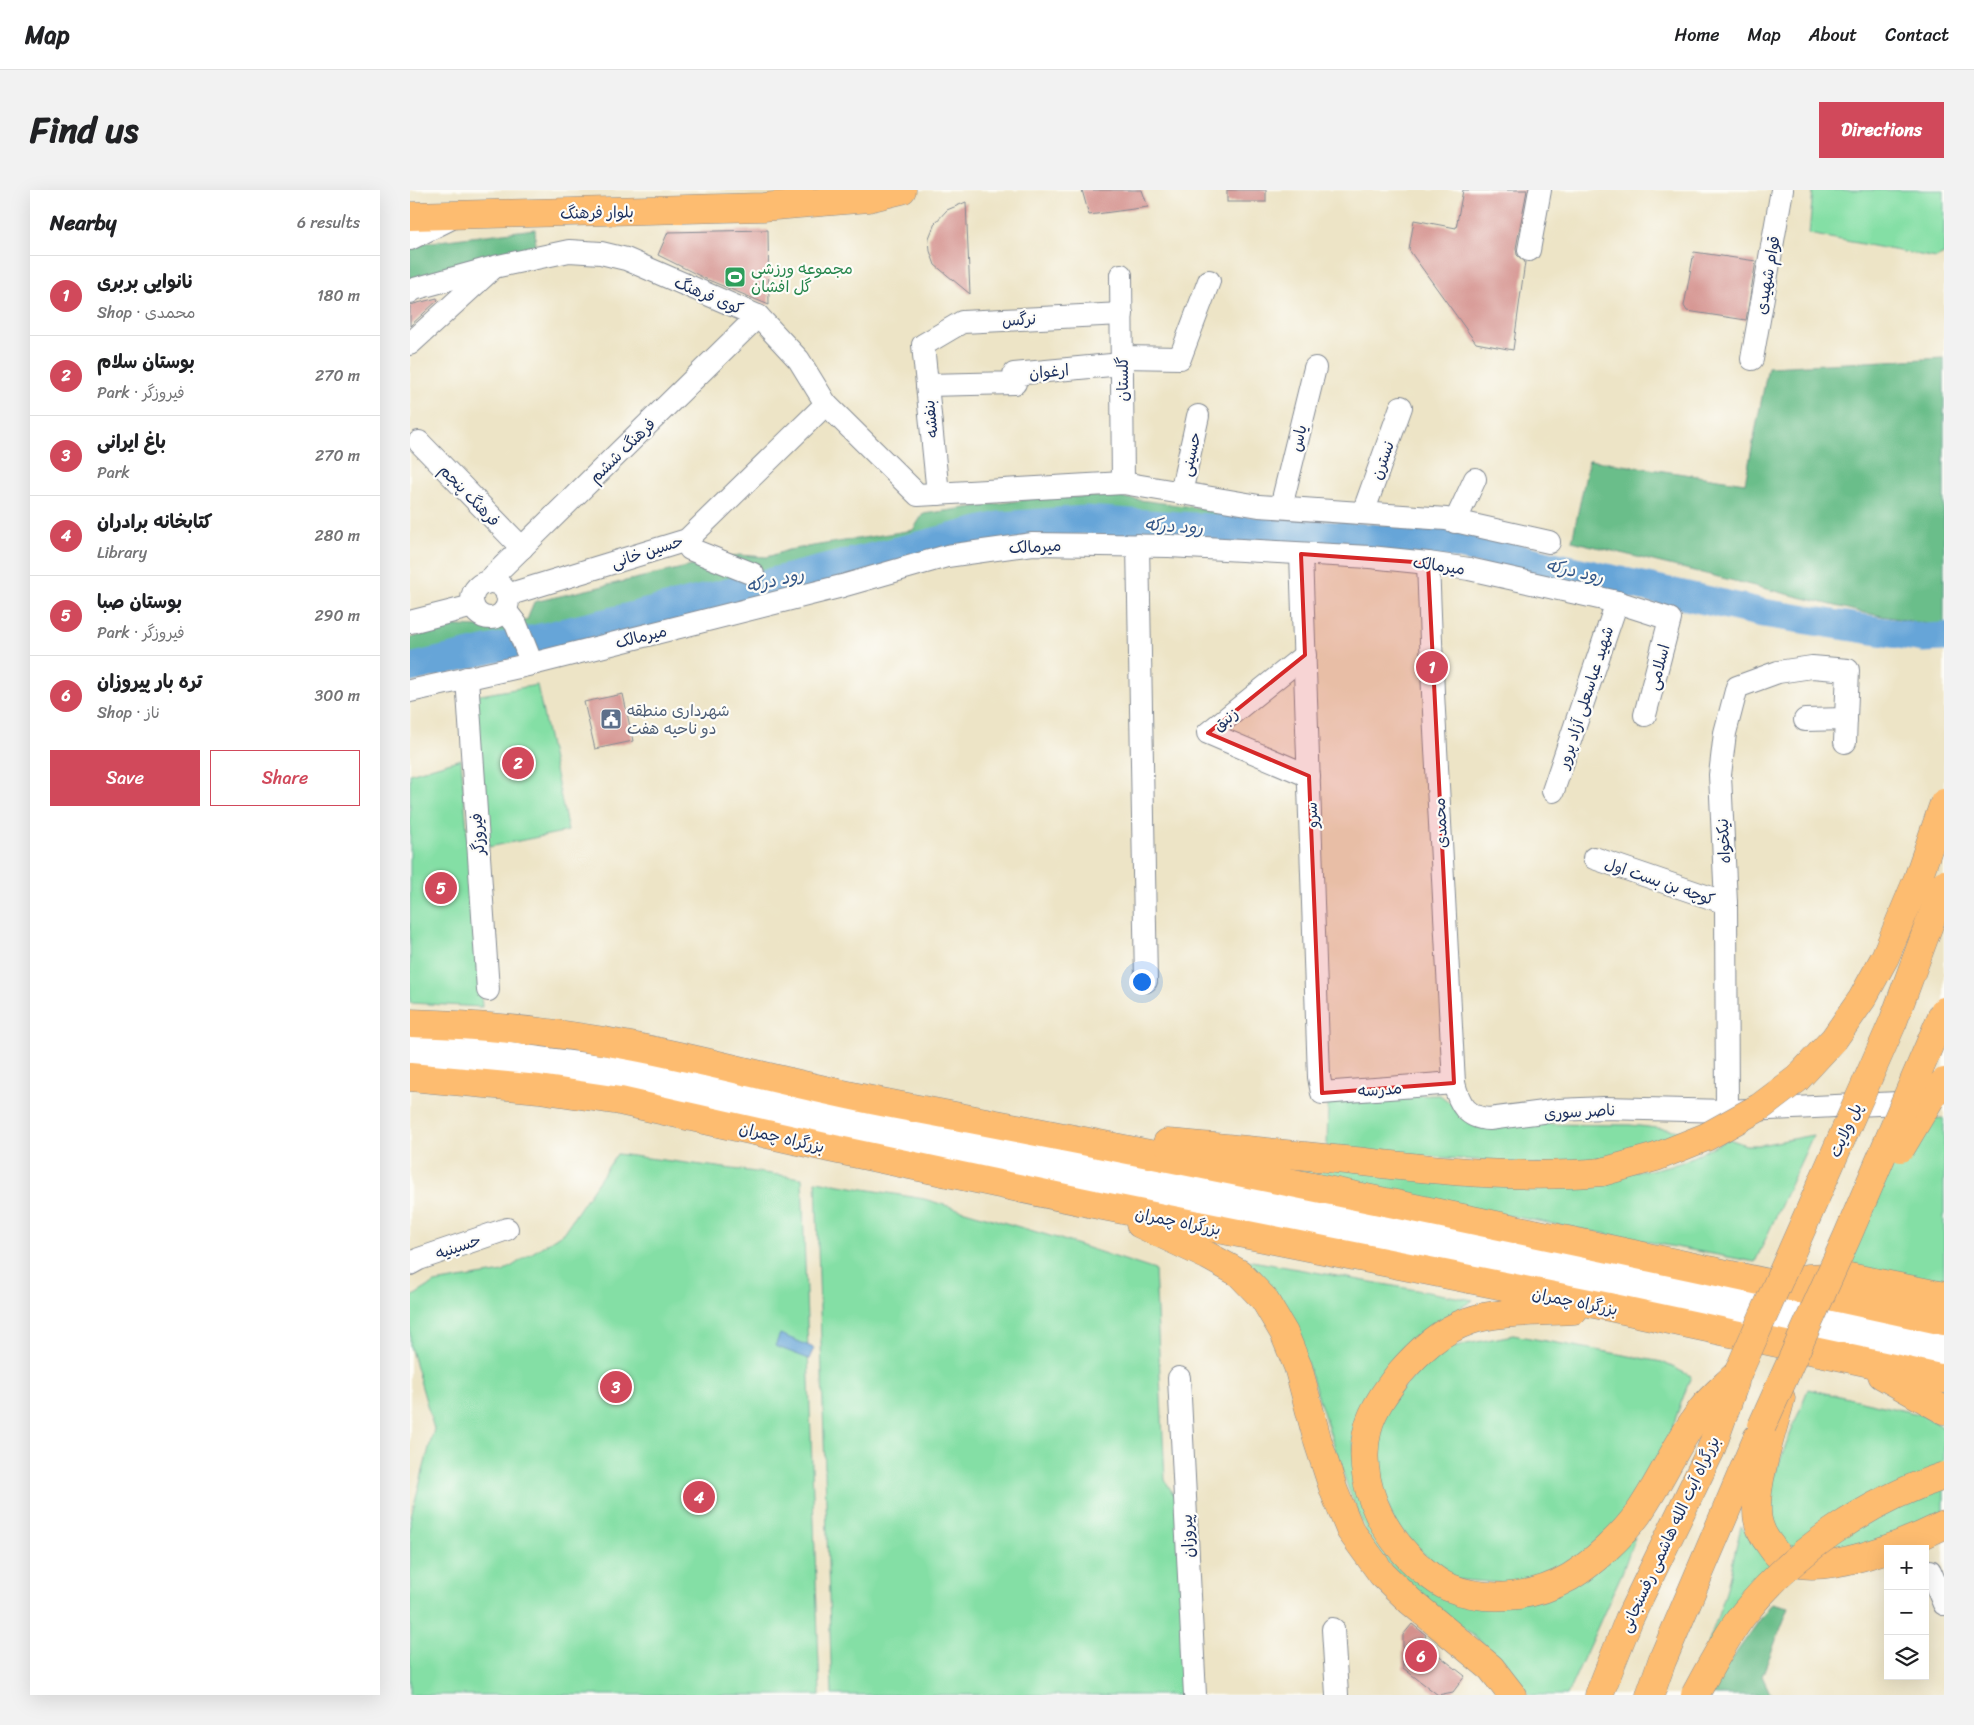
<!DOCTYPE html>
<html lang="en">
<head>
<meta charset="utf-8">
<style>
  :root { --surface:#fff; --page:#f2f2f2; --text:#202124; --muted:#757577; --line:#e0e0e0; --accent:#d1495b }
  body { margin:0; font-family:Sriracha,"Playpen Sans Arabic",sans-serif; background:var(--page); color:var(--text) }
  .controls { position:absolute; right:15px; bottom:15px; display:grid; overflow:hidden; border-radius:0px; box-shadow:0 5px 20px #0002 }
  .controls button { width:45px; height:45px; display:grid; place-items:center; padding:0; border:0; border-bottom:1px solid var(--line); background:var(--surface); color:var(--text); font:25px sans-serif }
  .you { position:absolute; left:731px; top:791px; width:18px; height:18px; margin:-12px; border:4px solid #fff; border-radius:50%; background:#1a73e8; box-shadow:0 0 0 8px #1a73e833 }
  .badge { display:grid; place-items:center; width:32px; height:32px; border-radius:50%; background:var(--accent); color:#fff; font-size:16px; font-weight:700 }
  .pin { position:absolute; translate:-50% -50%; border:2px solid #fff; box-shadow:0 1px 5px #0006 }
  .list { margin:0; padding:0; list-style:none }
  h2 { display:flex; justify-content:space-between; align-items:center; height:65px; margin:0; padding:0 20px; font-size:21px }
  h2 small { font-size:16px; font-weight:400; color:var(--muted) }
  .list li { display:grid; grid-template-columns:32px 1fr auto; gap:15px; align-items:center; box-sizing:border-box; height:80px; padding:0 20px; border-top:1px solid var(--line) }
  .list b { display:block; font-size:19px; white-space:nowrap }
  .list p { margin:0; font-size:16px; white-space:nowrap; color:var(--muted) }
  .list em { font-size:16px; font-style:normal; color:var(--muted) }
  .actions { display:flex; gap:10px; padding:15px 20px }
  .actions a { flex:1; padding:11px 0; border:1px solid var(--accent); border-radius:0px; text-align:center; font-size:18px; color:var(--accent) }
  .actions .main { background:var(--accent); color:#fff }
  .icon { flex:none; width:28px; height:28px; fill:none; stroke:currentColor; stroke-width:2; stroke-linecap:round; stroke-linejoin:round }
  .map { position:relative; flex:none; width:1534px; height:1505px; overflow:hidden; border-radius:0px }
  header { display:flex; align-items:center; gap:30px; box-sizing:border-box; height:70px; padding:0 25px; background:var(--surface); border-bottom:1px solid var(--line) }
  header strong { font-size:24px }
  nav { display:flex; gap:28px; margin-inline-start:auto; font-size:18px }
  .intro { display:flex; align-items:center; justify-content:space-between; box-sizing:border-box; height:120px; padding:0 30px }
  h1 { margin:0; font-size:35px }
  .button { padding:12px 22px; border-radius:0px; background:var(--accent); color:#fff; font-size:18px; font-weight:700 }
  main { display:flex; gap:30px; padding:0 30px }
  aside { flex:1; background:var(--surface); border-radius:0px; box-shadow:0 5px 20px #0002 }
  .map>svg:first-child { display:block }
</style>
</head>
<body>
<header>
<strong>Map</strong>
<nav><a>Home</a><a>Map</a><a>About</a><a>Contact</a></nav>
</header>
<div class="intro"><h1>Find us</h1><a class="button">Directions</a></div>
<main>
<aside>
<h2>Nearby<small>6 results</small></h2>
<ul class="list">
<li><span class="badge">1</span><div><b>نانوایی بربری</b><p>Shop · محمدی</p></div><em>180 m</em></li>
<li><span class="badge">2</span><div><b>بوستان سلام</b><p>Park · فیروزگر</p></div><em>270 m</em></li>
<li><span class="badge">3</span><div><b>باغ ایرانی</b><p>Park</p></div><em>270 m</em></li>
<li><span class="badge">4</span><div><b>کتابخانه برادران</b><p>Library</p></div><em>280 m</em></li>
<li><span class="badge">5</span><div><b>بوستان صبا</b><p>Park · فیروزگر</p></div><em>290 m</em></li>
<li><span class="badge">6</span><div><b>تره بار پیروزان</b><p>Shop · ناز</p></div><em>300 m</em></li>
</ul>
<div class="actions"><a class="main">Save</a><a>Share</a></div>
</aside>
<div class="map">
<svg width="1534" height="1505" viewBox="0 0 1534 1505">
  <rect width="100%" height="100%" fill="#fdfcf7"/>
  <filter id="ink" filterUnits="userSpaceOnUse"><feTurbulence type="fractalNoise" baseFrequency=".02" numOctaves="2"/><feDisplacementMap in="SourceGraphic" scale="10" xChannelSelector="R" yChannelSelector="G"/><feConvolveMatrix kernelMatrix="1 2 1 2 8 2 1 2 1" color-interpolation-filters="sRGB"/></filter>
  <filter id="wash" filterUnits="userSpaceOnUse"><feTurbulence type="fractalNoise" baseFrequency=".0096" numOctaves="4" result="noise"/><feDisplacementMap in="SourceGraphic" scale="20" xChannelSelector="R" yChannelSelector="G"/><feGaussianBlur stdDeviation="1.12" result="paint"/><feColorMatrix in="noise" values="0 0 0 0 0 0 0 0 0 0 0 0 0 0 0 0 0 1.4 0 .05"/><feComposite in="paint" operator="in"/></filter>
  <g filter="url(#wash)">
    <rect width="100%" height="100%" fill="#ede4c6"/>
    <g fill="#84dfa5" stroke="#508782">
      <path d="M1403 0H1534V64L1526 68 1399 44Z"/>
      <path d="M127 495 158 641 79 657 65 506Z"/>
      <path d="M51 569 72 817 0 813V584Z"/>
      <path d="M1030 905 1039 912 1126 934 1220 935 1265 940 1278 945 1234 962 1146 976 917 959 918 914 922 907Z"/>
      <path d="M1534 928V1102L1433 1082 1500 930Z"/>
      <path d="M1403 945 1345 1072 1005 1008 878 981 888 972 1236 981 1270 973 1319 949 1336 955H1350Z"/>
      <path d="M207 964 392 988 410 1505H0V1330L24 1239 0 1156V1108L24 1093 93 1082 153 1043Z"/>
      <path d="M406 991 514 1009 647 1048 745 1080 755 1290 768 1312 776 1505H422Z"/>
      <path d="M825 1068 1063 1110 1019 1138 965 1199 943 1242 946 1296 962 1339 1086 1414 1225 1347 1212 1383 1157 1505H1119L1093 1469 995 1392 962 1356 938 1298 897 1173Z"/>
      <path d="M1103 1145 1252 1172 1281 1186 1258 1249 1220 1323 1165 1375 1120 1395 1037 1389 984 1332 968 1290 964 1256 979 1212 1031 1159Z"/>
      <path d="M1398 1199 1509 1224 1525 1232 1534 1240V1321L1503 1339 1415 1368 1366 1350 1356 1306Z"/>
      <path d="M1331 1336 1350 1360 1368 1372 1285 1492 1316 1402Z"/>
    </g>
    <g fill="#6bbe8a" stroke="#437674">
      <path d="M125 39 126 63 0 97V56L5 54Z"/>
      <path d="M1534 168V437L1450 422 1162 351 1179 270 1335 293 1358 177Z"/>
      <path d="M699 306 814 321 813 328 628 323 132 434 0 468V448L48 436 91 438 117 430 124 412 329 365 357 367 378 360 503 340 513 324 628 308Z"/>
      <path d="M1362 1413 1379 1417 1352 1486 1361 1505H1300L1305 1492Z"/>
    </g>
    <path fill="#66a5d8" stroke="#406a9b" d="M370 1144 404 1158 399 1169 365 1156Z"/>
    <g fill="none" stroke-linecap="round" stroke-linejoin="round">
      <path stroke="#66a5d8" stroke-width="29" d="M0 478 204 431 589 336 675 330 1040 353 1353 423 1513 448 1534 447"/>
    </g>
    <g id="blocks">
      <g fill="#d4918d">
        <path d="M672 0H732L738 17 679 25Z"/>
        <rect x="817" y="0" width="39" height="12"/>
        <path d="M1053 0H1117L1106 58 1107 65 1115 72 1103 160 1066 153 999 60 1004 30 1046 38Z"/>
        <path d="M556 12 560 104 525 75 520 61 519 48 525 33 537 20Z"/>
        <path d="M358 40 359 115 296 89 248 65 258 42Z"/>
        <path d="M1284 62 1346 71 1336 130 1277 121 1274 116Z"/>
        <path d="M27 108 28 110 0 136V115Z"/>
        <path d="M213 504 223 551 185 559 174 512Z"/>
        <path d="M1002 1434 1016 1445 1013 1453 1055 1486 1043 1502 1028 1505 993 1478V1445Z"/>
      </g>
    </g>
  </g>
  <g filter="url(#ink)">
    <use href="#blocks" fill-opacity="0" stroke="#848a92" stroke-width="1"/>
    <g fill="none" stroke-linecap="round" stroke-linejoin="round">
      <g stroke="#848a92" stroke-width="24">
        <g id="minor">
          <path d="M0 49 46 26"/>
          <path d="M1119 60 1130 0"/>
          <path d="M711 85 713 293"/>
          <path d="M0 102 4 99 84 77 159 61 191 63 216 69 348 126 389 170 416 214 508 305 713 293 849 316 1036 329 1139 352"/>
          <path d="M0 154 81 80"/>
          <path d="M712 167 770 168 799 91"/>
          <path d="M1342 169 1372 0"/>
          <path d="M517 195 605 193 604 184 712 174"/>
          <path d="M9 252 112 358"/>
          <path d="M771 303 788 226"/>
          <path d="M528 304 513 155 552 132 712 124"/>
          <path d="M871 317 905 178"/>
          <path d="M953 323 991 217"/>
          <path d="M1045 332 1065 289"/>
          <path d="M277 350 280 359 343 384"/>
          <path d="M728 355 736 791"/>
          <path d="M891 364 909 887 912 903 1044 893"/>
          <path d="M1018 373 1023 503 1044 893C1049 914 1057 928 1079 929L1149 920 1194 918 1317 921 1510 912"/>
          <circle cx="80" cy="410" r="18"/>
          <path d="M76 393 348 126"/>
          <path d="M97 405 277 350 416 214"/>
          <path d="M95 420 106 434 122 474"/>
          <path d="M0 432 63 416"/>
          <path d="M895 465 798 543 899 586"/>
          <path d="M57 488 78 800"/>
          <path d="M0 501 122 474 432 396 537 366 623 354 759 356 960 367 1018 373 1059 379 1207 412 1260 429 1235 525"/>
          <path d="M1395 530 1436 529"/>
          <path d="M1143 601 1207 412"/>
          <path d="M1184 668 1316 713"/>
          <path d="M0 852 27 854 250 884 381 908 789 992 1534 1151"/>
          <path d="M0 872 107 881 303 912 1534 1169"/>
          <path d="M1317 921 1316 713 1310 585 1315 543 1327 497 1368 482 1402 477 1438 480 1435 552"/>
          <path d="M0 1074 9 1069 97 1039"/>
          <path d="M769 1188 785 1505"/>
          <path d="M1520 1381 1534 1414"/>
          <path d="M923 1439 927 1505"/>
        </g>
      </g>
      <g stroke="#848a92" stroke-width="29">
        <path id="major" d="M0 26 353 17 459 8 492 0"/>
      </g>
      <g stroke="#848a92" stroke-width="29">
        <g id="highway">
          <path d="M0 833C76 835 151 842 226 857 314 874 399 899 487 915 837 981 1186 1055 1534 1131"/>
          <path d="M0 887 129 899 210 911 419 958 693 1016 1199 1117 1534 1189"/>
          <path d="M757 953C823 958 888 965 954 972 1033 981 1112 989 1192 982"/>
          <path d="M730 1034 798 1066 829 1083 854 1109 874 1143 888 1177 908 1252 924 1301 940 1340 972 1384 1000 1411 1081 1478 1102 1505"/>
          <path d="M1398 1088 1434 1086 1534 1106"/>
          <path d="M1164 1120C1134 1122 1085 1121 1059 1131 1030 1141 1009 1161 989 1184 977 1200 963 1218 958 1238 945 1289 970 1341 1007 1375 1017 1383 1026 1392 1038 1397 1077 1413 1124 1408 1160 1387 1183 1373 1212 1346 1228 1324 1251 1291 1267 1252 1292 1219 1302 1206 1316 1195 1328 1183"/>
          <path d="M1472 1185 1534 1220"/>
          <path d="M1371 1208C1363 1240 1346 1288 1347 1320 1347 1334 1352 1345 1360 1355 1363 1359 1366 1364 1370 1367 1404 1392 1500 1352 1534 1335"/>
          <path d="M1189 1505 1219 1429 1300 1262 1325 1192"/>
          <path d="M1240 1505 1252 1471 1347 1248"/>
        </g>
      </g>
      <use href="#minor" stroke="#fff" stroke-width="22"/>
      <use href="#major" stroke="#fdbc70" stroke-width="28"/>
      <use href="#highway" stroke="#fdbc70" stroke-width="28"/>
      <g stroke="#848a92" stroke-width="29" stroke-linecap="butt">
        <g id="highway-bridge">
          <path d="M1491 958 1523 904 1534 892"/>
          <path d="M1192 982 1246 967 1296 947 1350 917 1387 889 1424 849 1452 809 1475 767 1508 688 1534 613"/>
          <path d="M1328 1183 1483 832 1534 694"/>
          <path d="M1352 1236 1437 1047 1534 821"/>
          <path d="M1285 1505C1299 1479 1314 1450 1332 1426 1382 1362 1457 1311 1534 1286"/>
        </g>
      </g>
      <use href="#highway-bridge" stroke="#fdbc70" stroke-width="28"/>
    </g>
  </g>
  <path fill="#d62828" fill-opacity="0.2" stroke="#d62828" stroke-width="4" stroke-linejoin="round" d="M891 364 1018 373 1044 893 912 903 899 586 798 543 895 465Z"/>
  <defs>
    <g id="stadium-square" transform="scale(1.125)"><rect x="-9" y="-9" width="18" height="18" rx="4" fill="#2e9e5b" stroke="#fdfcf7"/><path d="M0-5a6.5 5 0 1 0 0 10a6.5 5 0 1 0 0-10ZM-3.5-1.8h7v3.6h-7Z" fill="#fff"/></g>
    <g id="civic-square" transform="scale(1.125)"><rect x="-9" y="-9" width="18" height="18" rx="4" fill="#5c6f8a" stroke="#fdfcf7"/><path d="M-.6-6.5H3V-4.5H.6V-3L4-1V1h2V6H-6V1h2V-1L-.6-3ZM-1.2 2.5V6h2.4V2.5Z" fill="#fff"/></g>
  </defs>
  <g fill-rule="evenodd">
    <use href="#stadium-square" x="325" y="87"/>
    <use href="#civic-square" x="201" y="529"/>
  </g>
  <g text-anchor="middle" stroke-width="4.5" stroke-linejoin="round" paint-order="stroke">
    <g font-size="16" fill="#1b2f5e" stroke="#fdfcf7">
      <text transform="translate(187 22) rotate(-1)" y="6">بلوار فرهنگ</text>
      <text transform="translate(1357 85) rotate(-80)" y="6">قوام شهیدی</text>
      <text transform="translate(299 105) rotate(23)" y="6">کوی فرهنگ</text>
      <text transform="translate(609 129) rotate(-3)" y="6">نرگس</text>
      <text transform="translate(639 181) rotate(-5)" y="6">ارغوان</text>
      <text transform="translate(712 189) rotate(-90)" y="6">گلستان</text>
      <text transform="translate(520 229) rotate(-96)" y="6">بنفشه</text>
      <text transform="translate(888 248) rotate(-77)" y="6">یاس</text>
      <text transform="translate(212 260) rotate(-44)" y="6">فرهنگ ششم</text>
      <text transform="translate(780 264) rotate(-77)" y="6">حسینی</text>
      <text transform="translate(972 270) rotate(-70)" y="6">نسترن</text>
      <text transform="translate(60 305) rotate(46)" y="6">فرهنگ پنجم</text>
      <text transform="translate(625 356) rotate(-3)" y="6">میرمالک</text>
      <text transform="translate(237 361) rotate(-18)" y="6">حسین خانی</text>
      <text transform="translate(1029 375) rotate(8)" y="6">میرمالک</text>
      <text transform="translate(231 446) rotate(-14)" y="6">میرمالک</text>
      <text transform="translate(1248 477) rotate(-75)" y="6">اسلامی</text>
      <text transform="translate(1175 507) rotate(-72)" y="6">شهید عباسعلی آزاد پرور</text>
      <text transform="translate(815 529) rotate(-39)" y="6">زنبق</text>
      <text transform="translate(901 625) rotate(-92)" y="6">سرو</text>
      <text transform="translate(1030 633) rotate(-93)" y="6">محمدی</text>
      <text transform="translate(67 644) rotate(-94)" y="6">فیروزگر</text>
      <text transform="translate(1313 651) rotate(-93)" y="6">نیکخواه</text>
      <text transform="translate(1250 691) rotate(19)" y="6">کوچه بن بست اول</text>
      <text transform="translate(970 899) rotate(-4)" y="6">مدرسه</text>
      <text transform="translate(1170 921) rotate(-3)" y="6">ناصر سوری</text>
      <text transform="translate(1435 940) rotate(-66)" y="6">پل ولایت</text>
      <text transform="translate(372 947) rotate(13)" y="6">بزرگراه چمران</text>
      <text transform="translate(768 1031) rotate(11)" y="6">بزرگراه چمران</text>
      <text transform="translate(48 1056) rotate(-19)" y="6">حسینیه</text>
      <text transform="translate(1165 1111) rotate(11)" y="6">بزرگراه چمران</text>
      <text transform="translate(1259 1344) rotate(-65)" y="6">بزرگراه آیت الله هاشمی رفسنجانی</text>
      <text transform="translate(777 1346) rotate(-93)" y="6">پیروزان</text>
    </g>
    <g font-size="16" fill="#27864d" stroke="#fdfcf7" text-anchor="start">
      <text x="341" y="84">مجموعه ورزشی<tspan x="341" dy="18">گل افشان</tspan></text>
    </g>
    <g font-size="16" fill="#4e5e75" stroke="#fdfcf7" text-anchor="start">
      <text x="217" y="526">شهرداری منطقه<tspan x="217" dy="18">دو ناحیه هفت</tspan></text>
    </g>
    <g font-size="18" font-style="italic" fill="#355889" stroke="#fdfcf7">
      <text transform="translate(764 336) rotate(4)" y="6">رود درکه</text>
      <text transform="translate(1165 381) rotate(13)" y="6">رود درکه</text>
      <text transform="translate(365 390) rotate(-13)" y="6">رود درکه</text>
    </g>
  </g>
</svg>
<div class="controls">
<button>+</button>
<button>−</button>
<button><svg class="icon" aria-label="layers" viewBox="0 0 24 24"><path d="M12 4l9 5-9 5-9-5zM3 14l9 5 9-5"/></svg></button>
</div>
<div class="you"></div>
<div class="pin badge" style="left:1022px;top:477px">1</div>
<div class="pin badge" style="left:108px;top:573px">2</div>
<div class="pin badge" style="left:206px;top:1197px">3</div>
<div class="pin badge" style="left:289px;top:1307px">4</div>
<div class="pin badge" style="left:31px;top:698px">5</div>
<div class="pin badge" style="left:1011px;top:1466px">6</div>
</div>
</main>
</body>
</html>
